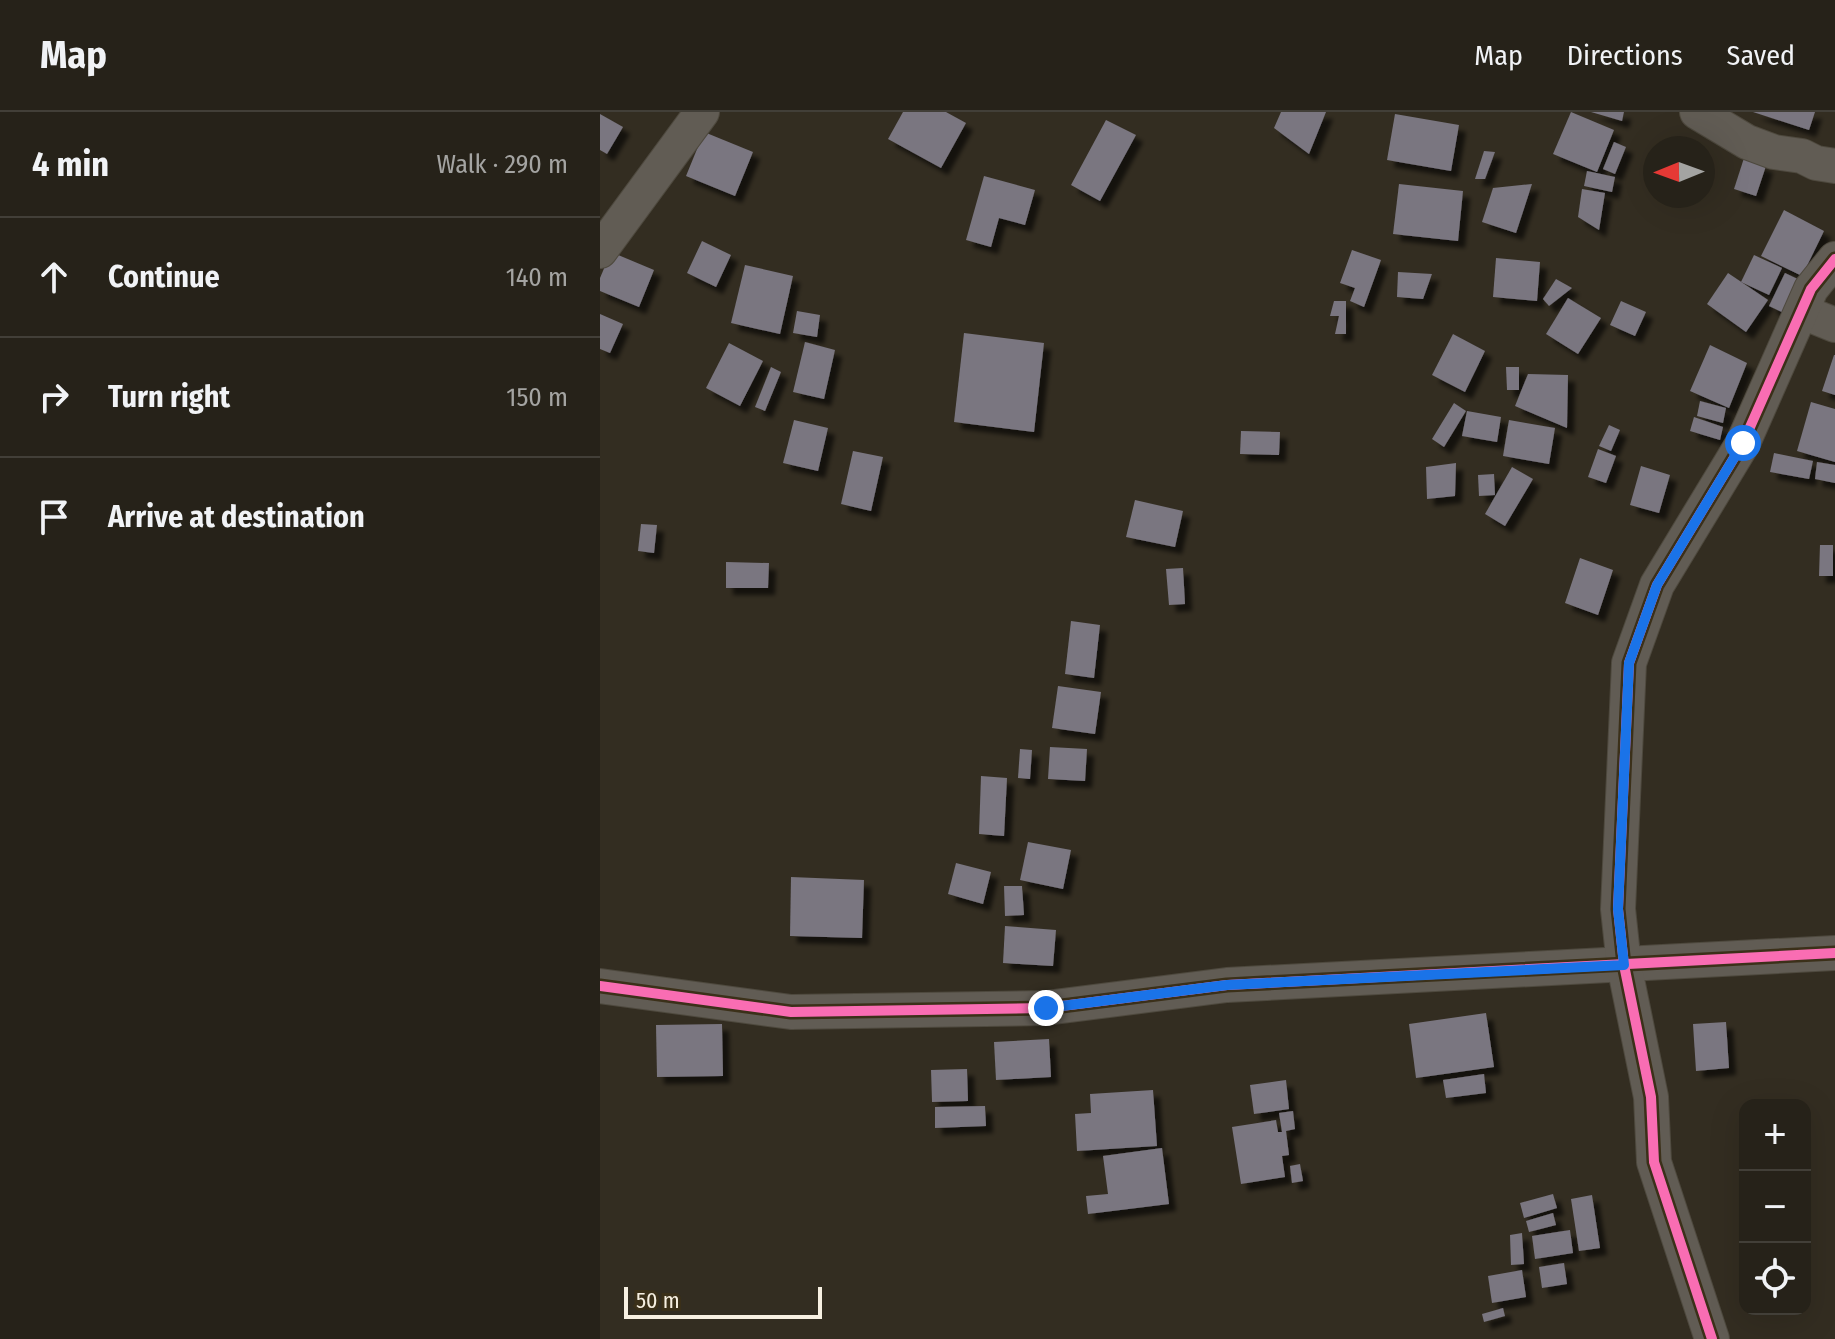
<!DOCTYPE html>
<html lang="en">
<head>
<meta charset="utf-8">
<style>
  :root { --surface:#262219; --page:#2e2a22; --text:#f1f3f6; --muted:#a4a4a2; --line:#423f38 }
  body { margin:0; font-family:"Fira Sans Condensed",sans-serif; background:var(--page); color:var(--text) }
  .controls { position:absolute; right:24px; bottom:24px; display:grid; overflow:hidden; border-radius:16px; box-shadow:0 8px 32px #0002 }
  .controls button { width:72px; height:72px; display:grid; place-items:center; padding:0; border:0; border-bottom:2px solid var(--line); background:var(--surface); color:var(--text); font:40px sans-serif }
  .compass { position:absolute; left:1043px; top:24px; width:72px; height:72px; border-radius:50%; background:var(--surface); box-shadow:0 8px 32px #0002; rotate:269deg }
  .scale { position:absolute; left:24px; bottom:20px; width:198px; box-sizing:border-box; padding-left:8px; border:4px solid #f7f0e2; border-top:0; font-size:22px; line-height:28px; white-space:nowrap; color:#f7f0e2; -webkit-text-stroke:6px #3b3019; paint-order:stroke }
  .stop { position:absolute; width:24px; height:24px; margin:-18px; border:6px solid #1a73e8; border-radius:50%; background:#fff }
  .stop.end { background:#1a73e8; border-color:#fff; box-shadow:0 2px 8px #0008 }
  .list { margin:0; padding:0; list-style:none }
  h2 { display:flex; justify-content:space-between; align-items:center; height:104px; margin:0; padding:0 32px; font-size:34px }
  h2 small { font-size:26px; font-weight:400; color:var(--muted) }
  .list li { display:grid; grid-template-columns:52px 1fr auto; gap:24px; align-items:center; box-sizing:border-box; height:120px; padding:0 32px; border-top:2px solid var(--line) }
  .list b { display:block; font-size:30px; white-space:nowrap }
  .list em { font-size:26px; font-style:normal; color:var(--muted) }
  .icon { flex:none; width:44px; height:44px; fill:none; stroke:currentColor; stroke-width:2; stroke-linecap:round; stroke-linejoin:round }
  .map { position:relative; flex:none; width:1235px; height:1227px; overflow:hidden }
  header { display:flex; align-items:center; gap:48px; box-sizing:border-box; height:112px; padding:0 40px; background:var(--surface); border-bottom:2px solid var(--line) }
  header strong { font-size:38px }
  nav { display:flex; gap:44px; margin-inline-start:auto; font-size:28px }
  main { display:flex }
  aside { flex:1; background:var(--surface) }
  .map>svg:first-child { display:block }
</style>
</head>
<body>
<header>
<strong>Map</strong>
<nav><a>Map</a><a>Directions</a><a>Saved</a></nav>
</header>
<main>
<aside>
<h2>4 min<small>Walk · 290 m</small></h2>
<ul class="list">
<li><svg class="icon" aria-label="ahead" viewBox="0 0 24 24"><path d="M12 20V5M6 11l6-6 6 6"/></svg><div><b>Continue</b></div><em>140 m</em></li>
<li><svg class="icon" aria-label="right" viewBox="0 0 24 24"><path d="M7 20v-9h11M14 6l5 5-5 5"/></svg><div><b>Turn right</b></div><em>150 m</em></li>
<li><svg class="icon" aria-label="arrive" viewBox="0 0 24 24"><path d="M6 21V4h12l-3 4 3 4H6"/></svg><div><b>Arrive at destination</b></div></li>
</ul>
</aside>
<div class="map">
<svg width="1235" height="1227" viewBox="0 0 1235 1227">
  <defs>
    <filter id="shadow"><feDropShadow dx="7" dy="7" stdDeviation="2" flood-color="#0009"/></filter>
  </defs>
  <rect width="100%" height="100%" fill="#332d21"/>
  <g fill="#7a7680" filter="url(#shadow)">
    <path d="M303 0H346L366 11 341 56 288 27Z"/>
    <path d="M681 0H726L709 42 674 16Z"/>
    <path d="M971 0 1014 18 997 60 953 42Z"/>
    <path d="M991 0H1024L1022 9Z"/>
    <path d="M1153 0H1215L1209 18Z"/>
    <path d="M0 2 23 15 7 42 0 38Z"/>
    <path d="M795 2 859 13 851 59 787 48Z"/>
    <path d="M506 8 536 23 500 89 471 73Z"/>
    <path d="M104 20 153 40 135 84 86 64Z"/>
    <path d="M1014 30 1026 35 1015 62 1003 57Z"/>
    <path d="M884 39 895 40 885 67H875Z"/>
    <path d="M1144 46 1166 54 1156 84 1134 77Z"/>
    <path d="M987 59 1015 65 1012 80 984 74Z"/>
    <path d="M384 64 435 78 425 113 399 106 391 135 366 128Z"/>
    <path d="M799 72 863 79 858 129 793 122Z"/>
    <path d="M932 72 916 121 882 110 893 76Z"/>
    <path d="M982 77 1005 81 999 118 978 105Z"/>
    <path d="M1184 98 1224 119 1202 164 1161 144Z"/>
    <path d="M102 129 131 143 116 175 87 161Z"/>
    <path d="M752 138 781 148 764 195 750 189 755 176 740 171Z"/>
    <path d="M11 140 54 158 39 195 0 179V166Z"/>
    <path d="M1154 143 1182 156 1169 183 1141 170Z"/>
    <path d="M896 146 940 150 937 189 893 185Z"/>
    <path d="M145 153 193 164 180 222 131 211Z"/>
    <path d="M798 160 832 162 823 187 797 185Z"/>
    <path d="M1128 161 1168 188 1146 220 1107 192Z"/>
    <path d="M1185 161 1204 170 1188 203 1169 194Z"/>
    <path d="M956 167 972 176 949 194 943 187Z"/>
    <path d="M968 186 1001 206 978 242 946 222Z"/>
    <path d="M734 189H746V222H735L739 204H730Z"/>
    <path d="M1021 189 1046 200 1035 224 1010 213Z"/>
    <path d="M197 199 220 203 217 225 193 221Z"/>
    <path d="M0 202 23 212 10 241 0 237Z"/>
    <path d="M364 221 444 231 434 320 354 310Z"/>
    <path d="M853 222 885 239 865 280 832 263Z"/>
    <path d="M205 230 235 238 224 287 193 280Z"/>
    <path d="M129 231 163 249 140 294 106 276Z"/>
    <path d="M1110 233 1147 251 1129 296 1090 279Z"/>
    <path d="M1234 243H1235V283L1222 279Z"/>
    <path d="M171 255 181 260 165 299 155 295Z"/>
    <path d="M906 255H919V278H907Z"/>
    <path d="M928 262 968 263 967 316 915 294Z"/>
    <path d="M1100 289 1126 296 1123 311 1097 304Z"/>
    <path d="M1211 290 1235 297V350L1197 339Z"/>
    <path d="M854 291 866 299 844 335 832 327Z"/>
    <path d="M867 299 901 305 897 330 862 324Z"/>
    <path d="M1094 305 1123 315 1120 328 1090 319Z"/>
    <path d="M194 308 228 316 218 359 183 351Z"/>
    <path d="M909 308 955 316 949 352 903 344Z"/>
    <path d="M1009 313 1020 318 1011 339 999 334Z"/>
    <path d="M641 319 680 320 679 343 640 342Z"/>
    <path d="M998 337 1016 344 1006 371 988 365Z"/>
    <path d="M253 339 283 345 271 399 241 392Z"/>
    <path d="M1174 341 1213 349 1209 367 1170 360Z"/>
    <path d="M1217 350 1235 353V371L1215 367Z"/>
    <path d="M856 351 855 384 827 387 826 355Z"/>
    <path d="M1041 354 1070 363 1059 401 1030 393Z"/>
    <path d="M912 355 933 367 905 414 885 402Z"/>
    <path d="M894 362 895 383 879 384 878 363Z"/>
    <path d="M535 388 583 399 575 435 526 425Z"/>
    <path d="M41 412 57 413 54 441 38 439Z"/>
    <path d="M1220 433H1233V464H1219Z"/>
    <path d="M980 446 1013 458 998 503 965 491Z"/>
    <path d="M126 450 169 451 168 476H126Z"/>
    <path d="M583 456 585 492 569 493 566 457Z"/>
    <path d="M471 509 500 513 494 566 465 562Z"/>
    <path d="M458 574 501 580 495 622 452 616Z"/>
    <path d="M450 635 487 637 485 669 448 667Z"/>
    <path d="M420 637 432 638 430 667 418 666Z"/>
    <path d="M381 664 407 666 404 724 379 722Z"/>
    <path d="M428 730 471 738 463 777 420 768Z"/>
    <path d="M356 751 391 760 383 792 348 782Z"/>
    <path d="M191 765 264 768 262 826 190 824Z"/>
    <path d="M404 774H422L424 803 405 804Z"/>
    <path d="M405 814 456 818 453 854 403 851Z"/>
    <path d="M886 901 894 955 816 966 809 912Z"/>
    <path d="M1126 910 1129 956 1096 959 1093 912Z"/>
    <path d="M122 912 123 964 57 965 56 913Z"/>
    <path d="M449 927 451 965 396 968 394 930Z"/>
    <path d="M367 957 368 989 332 990 331 958Z"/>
    <path d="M884 962 886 981 846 986 843 968Z"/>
    <path d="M686 968 689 997 654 1002 650 973Z"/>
    <path d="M553 978 557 1034 477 1039 475 1002 491 1001 490 982Z"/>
    <path d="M385 994 386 1014 335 1016V995Z"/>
    <path d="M693 999 695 1017 686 1019 689 1043 682 1044 685 1065 641 1072 632 1015 676 1008 678 1020H682L679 1001Z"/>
    <path d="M562 1036 569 1092 488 1102 486 1084 508 1082 503 1044Z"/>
    <path d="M700 1052 703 1069 692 1071 690 1054Z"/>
    <path d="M953 1082 957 1096 924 1106 920 1091Z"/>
    <path d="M992 1083 1000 1136 979 1139 971 1087Z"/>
    <path d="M953 1101 956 1113 929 1120 926 1109Z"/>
    <path d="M970 1118 973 1141 935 1147 932 1124Z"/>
    <path d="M922 1121 924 1152 911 1153 910 1123Z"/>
    <path d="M964 1151 967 1172 942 1176 939 1155Z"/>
    <path d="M922 1158 926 1185 892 1191 888 1164Z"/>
    <path d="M903 1196 905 1204 884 1210 882 1202Z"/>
  </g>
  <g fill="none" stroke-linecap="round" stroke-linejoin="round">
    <g stroke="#4e493e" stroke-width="36">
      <g id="minor">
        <path d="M1097 0 1147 30 1174 40 1202 44 1216 51 1235 54"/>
        <path d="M0 139 102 0"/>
        <path d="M1203 200 1235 213"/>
        <path d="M0 874 191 900 446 896 627 873 1235 841"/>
        <path d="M1112 1227 1054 1050 1051 985 1024 853 1018 797 1029 551 1057 473 1143 331 1211 177 1235 147"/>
      </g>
    </g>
    <use href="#minor" stroke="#615c54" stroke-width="34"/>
    <g stroke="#3b3019" stroke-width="15">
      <g id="cycleway">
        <path d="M0 874 191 900 446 896 627 873 1235 841"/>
        <path d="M1112 1227 1054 1050 1051 985 1024 853 1018 797 1029 551 1057 473 1143 331 1211 177 1235 147"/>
      </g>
    </g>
    <use href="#cycleway" stroke="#f96db3" stroke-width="10"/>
  </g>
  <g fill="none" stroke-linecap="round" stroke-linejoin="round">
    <path stroke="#1a73e8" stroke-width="10" d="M446 896 627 873 1024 853 1018 797 1029 551 1057 473 1143 331"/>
  </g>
</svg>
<div class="controls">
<button>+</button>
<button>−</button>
<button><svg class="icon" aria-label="locate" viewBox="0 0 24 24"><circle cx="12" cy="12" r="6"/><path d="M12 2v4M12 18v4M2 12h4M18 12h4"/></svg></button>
</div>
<svg class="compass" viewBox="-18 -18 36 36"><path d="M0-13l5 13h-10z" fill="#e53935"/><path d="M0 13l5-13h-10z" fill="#a4a4a2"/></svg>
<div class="scale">50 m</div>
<div class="stop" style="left:1143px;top:331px"></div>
<div class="stop end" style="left:446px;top:896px"></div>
</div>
</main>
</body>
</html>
